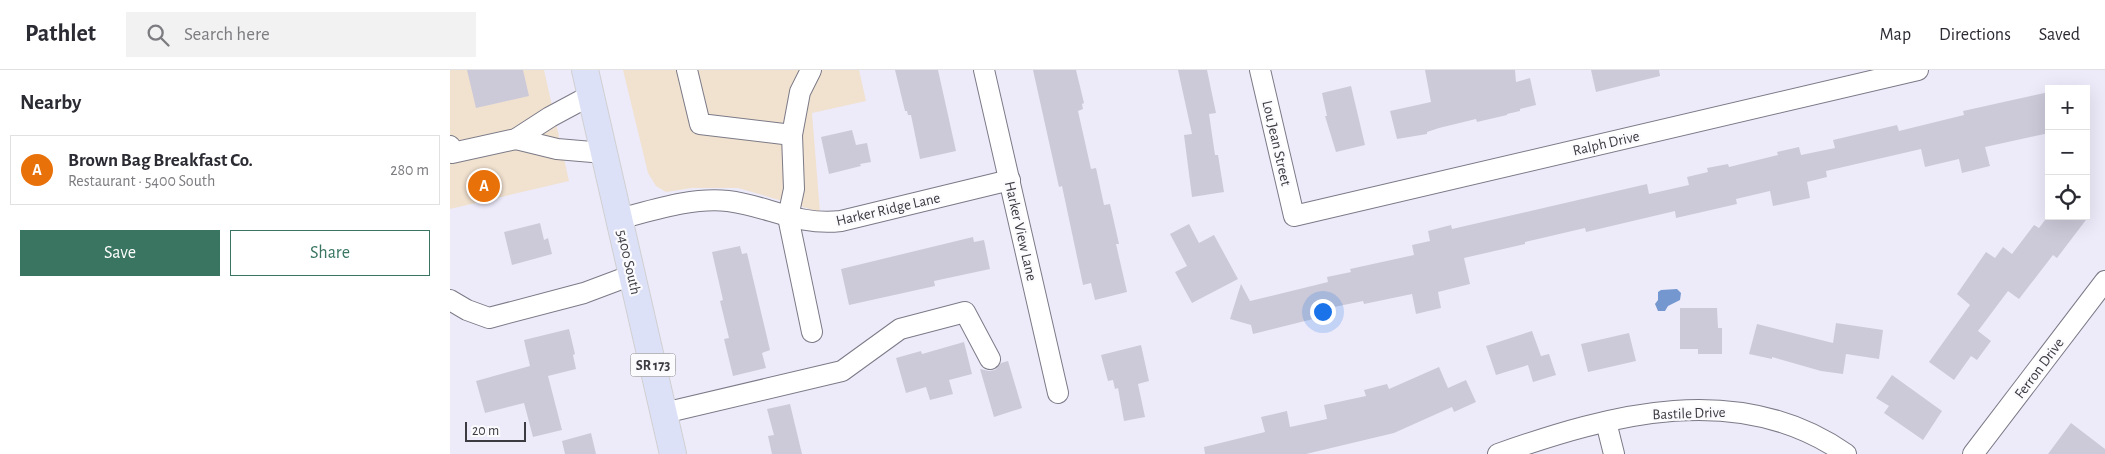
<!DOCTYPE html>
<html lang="en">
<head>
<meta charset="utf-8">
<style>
  :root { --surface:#fff; --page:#f2f2f3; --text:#2b2b33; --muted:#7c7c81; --line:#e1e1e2; --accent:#397560 }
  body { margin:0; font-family:"Alegreya Sans",sans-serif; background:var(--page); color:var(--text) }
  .controls { position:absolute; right:15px; top:15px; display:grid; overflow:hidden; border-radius:0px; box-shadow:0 5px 20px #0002 }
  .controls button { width:45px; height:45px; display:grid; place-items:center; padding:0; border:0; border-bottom:1px solid var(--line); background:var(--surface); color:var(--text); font:25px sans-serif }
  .scale { position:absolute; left:15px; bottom:12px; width:61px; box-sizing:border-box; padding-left:5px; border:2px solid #3b3b41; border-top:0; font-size:14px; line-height:18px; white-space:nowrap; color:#3b3b41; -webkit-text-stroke:4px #fbfafd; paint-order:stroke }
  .you { position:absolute; left:872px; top:241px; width:18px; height:18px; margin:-12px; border:4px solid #fff; border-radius:50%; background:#1a73e8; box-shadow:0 0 0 8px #1a73e833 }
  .badge { display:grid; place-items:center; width:32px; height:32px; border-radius:50%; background:var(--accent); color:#fff; font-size:16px; font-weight:700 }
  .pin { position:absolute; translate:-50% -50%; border:2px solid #fff; box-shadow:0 1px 5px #0006 }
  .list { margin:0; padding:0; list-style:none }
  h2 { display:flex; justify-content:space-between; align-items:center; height:65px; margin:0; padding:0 20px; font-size:21px }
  h2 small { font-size:16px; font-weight:400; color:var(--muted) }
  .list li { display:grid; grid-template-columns:32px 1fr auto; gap:15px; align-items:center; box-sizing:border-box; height:70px; margin:0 10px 10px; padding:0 10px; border:1px solid var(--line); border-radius:0px }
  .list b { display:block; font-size:19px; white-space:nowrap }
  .list p { margin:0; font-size:16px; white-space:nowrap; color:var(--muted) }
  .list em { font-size:16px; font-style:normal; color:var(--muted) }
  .actions { display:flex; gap:10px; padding:15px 20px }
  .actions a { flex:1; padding:11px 0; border:1px solid var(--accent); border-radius:0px; text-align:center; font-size:18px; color:var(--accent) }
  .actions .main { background:var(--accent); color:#fff }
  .icon { flex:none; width:28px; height:28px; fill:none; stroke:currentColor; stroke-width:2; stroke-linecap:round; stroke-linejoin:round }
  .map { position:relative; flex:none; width:1655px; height:384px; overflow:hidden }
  header { display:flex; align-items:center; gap:30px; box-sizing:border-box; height:70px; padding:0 25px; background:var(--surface); border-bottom:1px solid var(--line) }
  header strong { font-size:24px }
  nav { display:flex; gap:28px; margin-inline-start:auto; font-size:18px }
  .search { width:350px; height:45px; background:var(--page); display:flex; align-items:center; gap:12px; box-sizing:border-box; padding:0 18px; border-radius:0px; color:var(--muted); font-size:19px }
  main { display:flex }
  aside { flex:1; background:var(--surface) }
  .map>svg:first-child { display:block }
</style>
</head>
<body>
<header>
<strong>Pathlet</strong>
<div class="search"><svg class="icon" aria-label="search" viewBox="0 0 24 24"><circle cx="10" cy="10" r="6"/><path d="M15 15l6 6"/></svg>Search here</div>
<nav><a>Map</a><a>Directions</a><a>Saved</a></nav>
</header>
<main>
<aside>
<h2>Nearby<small></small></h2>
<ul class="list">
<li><span class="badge" style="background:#e8710a">A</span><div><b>Brown Bag Breakfast Co.</b><p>Restaurant · 5400 South</p></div><em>280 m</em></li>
</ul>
<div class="actions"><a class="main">Save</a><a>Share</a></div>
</aside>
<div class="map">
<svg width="1655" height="384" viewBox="0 0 1655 384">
  <rect width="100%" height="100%" fill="#edebfa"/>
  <g fill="#f1e1cf">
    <path d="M0 0H94L119 111 0 139Z"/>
    <path d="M173 0H409L416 31 362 43 370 142 288 118H242L216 122 206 116 198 103Z"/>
  </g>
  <path fill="#7597cf" d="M1227 219 1231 223 1230 230 1218 236 1215 241H1208L1205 234 1208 230V222L1211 220Z"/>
  <g fill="#cccad9">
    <path d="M17 0H73L79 26 26 38Z"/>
    <path d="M445 0H488L506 81 470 89 461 45H458L457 41H455Z"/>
    <path d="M583 0H626L634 33 632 34 633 39 628 41 641 99 646 98 654 135 660 134 669 174H666L677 222 645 230 641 213 633 215 612 116 609 117Z"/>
    <path d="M728 0H757L766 43 759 44 765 85H768L774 122 742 127 734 65 742 64Z"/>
    <path d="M975 0H1065L1066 12 1080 8 1086 35 1070 39V41L1057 44V45L1027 52 1026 49 989 58 977 62V64L947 69 940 41 981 32Z"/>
    <path d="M1141 0H1209L1210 6 1146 22Z"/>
    <path d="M901 16 915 75 886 82 875 46H877L872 23Z"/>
    <path d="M1599 22V63L1535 77 1540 96 1512 103 1509 89 1475 97 1471 79 1376 101 1377 107 1357 112 1360 128 1323 136 1320 121 1286 129 1287 134 1226 148 1225 141 1136 162 1135 158 1075 172V174L1014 188 1020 214 988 222 991 238 966 244 962 224 914 234 913 231 865 241 867 248 803 264 801 255 780 249 791 214 800 231 878 212 877 207 901 202 900 199 964 185 962 175 980 171 978 161 1001 155 1002 159 1197 114 1199 124 1239 115 1237 107 1258 102 1257 98 1278 94 1279 97 1328 85 1327 82 1349 77 1351 85 1385 78 1383 70 1447 55 1449 61 1514 45 1513 41Z"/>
    <path d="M402 60 406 75 417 73 421 92 410 94 411 96 379 104 371 67Z"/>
    <path d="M1598 146H1639L1607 188 1603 185 1569 229 1558 221 1528 261 1541 271 1527 290 1521 286 1504 310 1479 292 1520 235 1507 224 1536 182 1545 188 1553 177 1562 184 1584 155 1589 158Z"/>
    <path d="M90 153 94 170 98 168 102 184 62 195 54 162Z"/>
    <path d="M739 154 749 173 764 165 788 209 742 233 725 202 737 196 720 164Z"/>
    <path d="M523 167 524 172 534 170 540 199 484 211 485 216 399 235 391 199Z"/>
    <path d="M290 176 292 184 297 183 320 280 312 283 316 298 283 306 274 269 279 268 270 231 273 230 262 182Z"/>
    <path d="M1230 238H1267L1268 258H1272V284H1248V279H1230Z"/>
    <path d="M1386 253 1433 260 1429 289 1396 284 1393 304 1371 301 1322 287V289L1299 284 1307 254 1383 273Z"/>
    <path d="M119 259 125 284 123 285 126 299 98 306 112 360 83 367 74 333 35 343 26 311 80 296 74 270Z"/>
    <path d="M1082 261 1091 286 1099 284 1106 305 1083 312 1078 295 1046 305 1036 276Z"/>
    <path d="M1179 263 1186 291 1138 302 1131 274Z"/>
    <path d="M514 272 522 304 499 310 503 324 480 330 476 317 456 323 446 288 471 281 472 284Z"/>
    <path d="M691 275 699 311 688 314 695 347 674 351 668 318 665 319 663 310 658 311 651 285Z"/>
    <path d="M558 291 572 338 544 347 530 299 539 301 545 300 551 293Z"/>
    <path d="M989 297 998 318 1016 310 1026 332 1004 342 1002 337 944 363 856 384H755L754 377 815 362 811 347 837 341 840 357 877 349 874 335 916 326 914 320 937 314 939 319Z"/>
    <path d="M1442 305 1492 341 1473 370 1434 343 1439 336 1426 328Z"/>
    <path d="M340 334 352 384H322L318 366 324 365 317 339Z"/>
    <path d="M1621 353 1655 379V384H1598Z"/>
    <path d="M141 363 146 384H115L112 371Z"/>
  </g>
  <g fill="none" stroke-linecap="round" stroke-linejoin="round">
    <g stroke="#7b7a87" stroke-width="22">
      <g id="minor">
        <path d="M237 0 250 54 342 65 344 119 338 147 362 262"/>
        <path d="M534 0 608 323"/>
        <path d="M810 0 844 146 1468 0"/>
        <path d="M342 65 350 22 361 0"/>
        <path d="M66 69 107 79 154 83"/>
        <path d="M0 76 2 83 66 69 100 47 141 25"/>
        <path d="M169 149C204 140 242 127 278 131 319 136 347 156 391 151L560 110"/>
        <path d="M0 230 17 240 39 248 134 223 182 205"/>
        <path d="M214 343 392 301 450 259 515 242 540 289"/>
        <path d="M1156 352 1164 384"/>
        <path d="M1048 384C1161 344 1289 309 1396 384"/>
        <path d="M1523 384 1655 211"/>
      </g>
    </g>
    <g stroke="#d0d0d1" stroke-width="28">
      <path id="major" d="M135 0 223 384"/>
    </g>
    <use href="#minor" stroke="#fff" stroke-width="20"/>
    <use href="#major" stroke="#dde1f8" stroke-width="26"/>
  </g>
  <g text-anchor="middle" stroke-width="4.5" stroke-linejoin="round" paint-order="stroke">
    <rect fill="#fbfafd" stroke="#757479" stroke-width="1" x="180.5" y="283.5" width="45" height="23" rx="4"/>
    <g font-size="14" font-weight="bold" fill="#3b3b41">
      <text x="203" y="300">SR 173</text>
    </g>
    <g font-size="15" fill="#3b3b41" stroke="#fbfafd">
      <text transform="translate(827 73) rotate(77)" y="5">Lou Jean Street</text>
      <text transform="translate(1156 73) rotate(-13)" y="5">Ralph Drive</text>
      <text transform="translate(438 139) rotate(-13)" y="5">Harker Ridge Lane</text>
      <text transform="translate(571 161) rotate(77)" y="5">Harker View Lane</text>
      <text transform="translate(179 192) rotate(77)" y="5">5400 South</text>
      <text transform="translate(1589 298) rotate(-53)" y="5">Ferron Drive</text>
      <text transform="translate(1239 343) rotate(-2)" y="5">Bastile Drive</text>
    </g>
  </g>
</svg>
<div class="controls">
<button>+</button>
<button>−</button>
<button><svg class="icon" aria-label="locate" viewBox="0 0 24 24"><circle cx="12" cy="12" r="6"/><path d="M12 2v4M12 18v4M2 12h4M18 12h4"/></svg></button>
</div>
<div class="scale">20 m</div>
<div class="you"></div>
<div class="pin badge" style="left:34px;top:116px;background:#e8710a">A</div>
</div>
</main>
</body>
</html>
